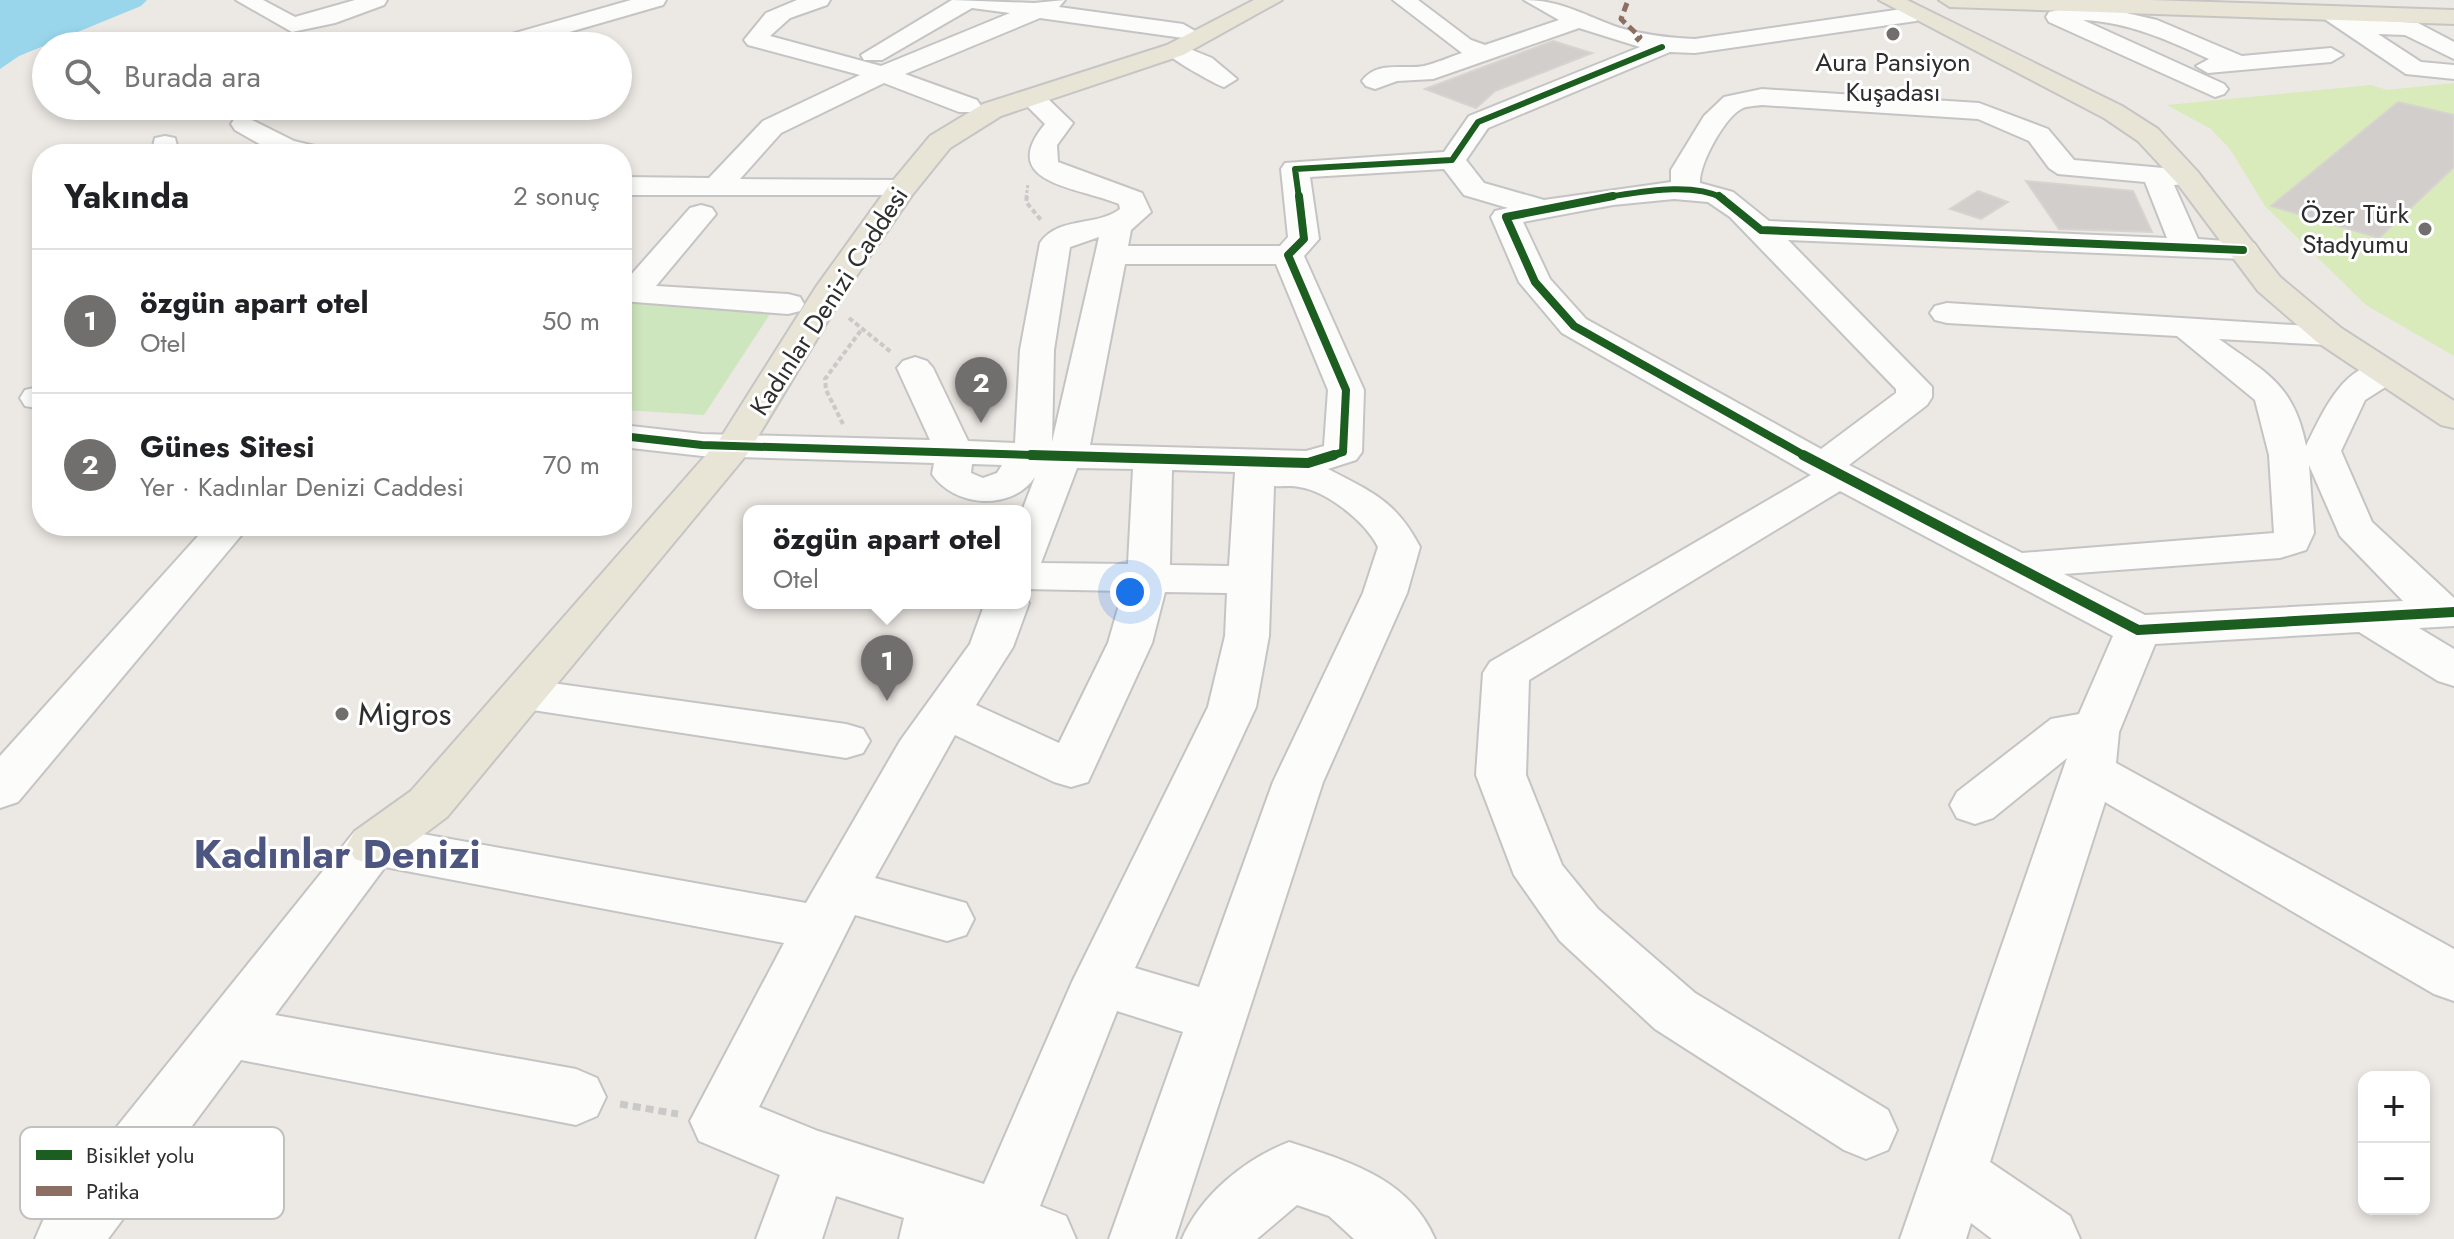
<!DOCTYPE html>
<html lang="tr">
<head>
<meta charset="utf-8">
<style>
  :root { --surface:#fff; --page:#f6f6f6; --text:#202124; --muted:#757577; --line:#e0e0e0; --accent:#706f6e }
  body { margin:0; font-family:Jost,sans-serif; background:var(--page); color:var(--text) }
  .controls { position:absolute; right:24px; bottom:24px; display:grid; overflow:hidden; border-radius:16px; box-shadow:0 4px 12px #0003 }
  .controls button { width:72px; height:72px; display:grid; place-items:center; padding:0; border:0; border-bottom:2px solid var(--line); background:var(--surface); color:var(--text); font:40px sans-serif }
  .you { position:absolute; left:1130px; top:592px; width:28px; height:28px; margin:-20px; border:6px solid #fff; border-radius:50%; background:#1a73e8; box-shadow:0 0 0 12px #1a73e833 }
  .badge { display:grid; place-items:center; width:52px; height:52px; border-radius:50%; background:var(--accent); color:#fff; font-size:26px; font-weight:700 }
  .pin { position:absolute; translate:-50% -66px; filter:drop-shadow(0 2px 4px #0008) }
  .pin::after { content:''; position:absolute; top:42px; width:28px; height:24px; background:inherit; clip-path:polygon(0 0,100% 0,50% 100%) }
  .popup { position:absolute; left:743px; top:505px; width:288px; height:104px; box-sizing:border-box; display:grid; place-content:center; border-radius:16px; background:var(--surface); filter:drop-shadow(0 2px 6px #0005); font-size:26px; white-space:nowrap; color:var(--muted) }
  .popup b { font-size:30px; color:var(--text) }
  .popup::after { content:''; position:absolute; left:50%; top:100%; margin-left:-16px; border:16px solid transparent; border-top-color:var(--surface) }
  .list { margin:0; padding:0; list-style:none }
  h2 { display:flex; justify-content:space-between; align-items:center; height:104px; margin:0; padding:0 32px; font-size:34px }
  h2 small { font-size:26px; font-weight:400; color:var(--muted) }
  .list li { display:grid; grid-template-columns:52px 1fr auto; gap:24px; align-items:center; box-sizing:border-box; height:144px; padding:0 32px; border-top:2px solid var(--line) }
  .list b { display:block; font-size:30px; white-space:nowrap }
  .list p { margin:0; font-size:26px; white-space:nowrap; color:var(--muted) }
  .list em { font-size:26px; font-style:normal; color:var(--muted) }
  .icon { flex:none; width:44px; height:44px; fill:none; stroke:currentColor; stroke-width:2; stroke-linecap:round; stroke-linejoin:round }
  .map { position:relative; flex:none; width:2454px; height:1239px; overflow:hidden }
  .search { position:absolute; background:var(--surface); box-shadow:0 4px 12px #0003; left:32px; top:32px; width:600px; height:88px; display:flex; align-items:center; gap:20px; box-sizing:border-box; padding:0 28px; border-radius:44px; color:var(--muted); font-size:30px }
  .panel { position:absolute; background:var(--surface); box-shadow:0 4px 12px #0003; left:32px; top:144px; width:600px; height:392px; border-radius:32px }
  .map>svg:first-child { display:block }
</style>
</head>
<body>
<div class="map">
<svg width="2454" height="1239" viewBox="0 0 2454 1239">
  <rect width="100%" height="100%" fill="#ece8e4"/>
  <path fill="#cee6be" d="M622 303 774 308 704 415 622 410Z"/>
  <path fill="#d9eabb" d="M2454 83V356L2366 305 2265 206 2230 149 2211 129 2167 105 2371 85 2387 90Z"/>
  <path fill="#99d6ec" d="M0 0H147L141 6 19 56 0 69Z"/>
  <g fill="#d1cecb" stroke="#d7d4d0" stroke-width="2">
    <path d="M1553 41 1592 53 1495 91 1476 108 1425 89Z"/>
    <path d="M2398 102 2454 115V167L2379 238 2271 206Z"/>
    <path d="M2026 181 2133 191 2152 232 2059 229Z"/>
    <path d="M1978 191 2008 202 1981 219 1950 209Z"/>
  </g>
  <g fill="none" stroke-linecap="round" stroke-linejoin="round">
    <g stroke="#c5c4c5" stroke-width="4">
      <g id="minor">
        <path d="M236 0H263L295 17 355 0H387L384 5 335 23 292 32Z"/>
        <path d="M631 0H666L663 5 521 46H483L487 41Z"/>
        <path d="M797 0H830L827 5 790 18 770 36 881 66 1010 13 972 8 882 60H864L861 55 952 0 1034 3 1065 0 1059 7 1183 24 1195 31 1183 38 1040 18 905 74 977 100 981 106 977 112H959L884 83 781 133 740 179 901 180 911 183 915 189 911 195H622V177L709 178 763 121 860 75 748 45 744 40 766 13Z"/>
        <path d="M1393 0H1418L1471 40 1485 45 1559 20 1524 0C1562 0 1585 16 1620 28 1645 35 1669 38 1695 39L1916 7 1927 14 1916 21 1695 53 1670 52 1488 128 1466 160 1484 183 1544 200 1671 182V170L1704 116 1724 97 1762 89 1979 103 2048 129 2074 160 2197 171 2201 177 2197 183 2174 185 2198 239 2254 243 2259 250 2254 257 2243 259 1788 240 1932 387V397L1927 405 1849 465 2022 553 2274 533 2269 455 2255 400 2177 336 1947 323 1935 320 1930 313 1935 306 1947 303 2341 328 2346 335 2341 342 2329 345 2219 339C2266 373 2294 384 2306 446 2324 410 2348 352 2398 365L2404 372 2398 379 2365 400 2341 451 2372 522 2454 598V626L2419 628 2454 649V686L2438 681 2359 632 2155 644 2119 732 2116 763 2454 949V1001L2434 994 2105 802 1990 1162 2070 1216 2080 1239H1992L1971 1223 1966 1239H1900L2067 758 1993 818 1975 824 1957 818 1950 805 1957 792 2051 719 2079 714 2113 636 1840 491 1529 680 1526 775 1562 865 1598 909 1695 993 1888 1110 1897 1130 1888 1150 1866 1159 1844 1150 1655 1029 1560 941 1514 875 1476 775 1483 673 1490 662 1811 475 1562 333 1519 282 1491 217 1495 211 1508 208 1464 195 1444 169 1310 177 1319 239 1304 256 1364 390 1362 452 1356 460 1328 469C1372 492 1396 501 1420 547L1407 593 1323 782 1175 1239H1109L1183 1032 1117 1011 1040 1206 1066 1216 1076 1239H899L904 1218 836 1196 822 1239H756L780 1175 699 1141 690 1121 784 943 385 867 275 1015 576 1069 597 1078 606 1097 597 1116 576 1125 241 1060 108 1239H35L45 1216 355 831 373 825 806 903 900 741 970 644 985 603H1025V597L1029 603 1013 647 976 705 1059 743 1108 643 1123 591 1025 589V511H1022L1035 477C1011 512 954 507 932 474L934 463 702 456 622 447V425L702 434 930 440 897 368 903 361 915 357 927 361 933 368 968 441 1015 443 1020 350 1040 243C1058 216 1097 227 1120 209L1119 204C1080 187 995 184 1045 124L1026 105 1030 99H1048L1073 123 1057 145 1058 162 1142 193 1151 212 1131 230 1128 246H1280L1288 237 1281 169 1285 163 1444 152 1469 116 1640 47 1579 28 1433 79 1397 81 1375 89 1366 86 1362 81C1377 60 1404 70 1424 66 1437 63 1450 57 1462 53ZM1762 105 1978 119 2029 141 2049 168 2058 174 2145 182 2167 238 1769 221 1733 192 1700 183C1699 164 1725 116 1743 108 1748 106 1756 106 1762 105ZM1674 199 1708 202 1730 217 1896 389V393L1821 449 1586 319 1550 279 1523 222 1613 205ZM1099 237 1095 255 1052 442 1054 350 1070 247ZM1125 264H1276L1328 390 1324 446 1306 451 1090 445ZM972 464 1002 465 997 473 983 478 971 473ZM2309 465 2340 536 2403 601 2145 615 2064 574 2280 558 2306 550 2314 533ZM1077 468 1133 469 1128 564 1041 563ZM1172 470 1235 472 1229 566 1170 565ZM1274 486C1282 487 1291 485 1299 487 1327 491 1366 522 1378 547L1363 593 1273 782 1199 987 1135 968 1256 707 1269 636ZM1165 592 1227 593 1225 636 1208 707 1072 982 984 1184 818 1131 759 1107 855 915 947 941 966 935 974 919 966 903 875 878 955 735 1054 782 1071 787 1088 782 1152 643Z"/>
        <path d="M2078 6 2100 7 2157 20 2242 56 2331 48 2343 55 2331 62 2208 73 2196 66 2209 59C2168 40 2128 22 2083 20L2224 84 2228 89 2224 94 2215 97 2049 22 2046 17 2049 12Z"/>
        <path d="M2334 8 2356 19 2418 23 2454 42V59L2405 35 2378 34 2421 62 2454 65V79L2406 74 2326 20 2323 15 2326 10Z"/>
        <path d="M1175 43 1212 58 1237 79 1224 87C1214 84 1169 58 1163 50Z"/>
        <path d="M244 116 294 141 323 148 327 154H277L235 130 231 124 235 118Z"/>
        <path d="M165 136 175 138 179 154H151L155 138Z"/>
        <path d="M701 205 712 208 716 214 656 286 788 294 800 297 804 304 800 311 788 314 622 301V285L690 208Z"/>
        <path d="M38 387H42V409L25 406 20 398 25 390Z"/>
        <path d="M207 526H249L18 802 0 808V756Z"/>
        <path d="M523 679 846 724 863 729 870 741 863 753 846 758 507 706 500 695 507 684Z"/>
        <path d="M1289 1142C1347 1161 1409 1178 1435 1239H1354L1329 1216 1297 1205 1257 1239H1182C1201 1195 1245 1159 1289 1142Z"/>
      </g>
    </g>
    <g stroke="#c6c5c4" stroke-width="4">
      <g id="major">
        <path d="M1254 0H1282L1183 55 1001 116 950 148 912 195 844 294 748 453 447 817 391 859 373 865 355 859 347 845 355 831 411 791 720 439 816 287 891 183 930 136 983 104 1167 45Z"/>
        <path d="M1879 0H1907L2122 106 2158 129 2197 171 2280 277 2341 328 2454 401V428L2441 425 2317 342 2258 291 2177 183 2138 141 2104 118Z"/>
        <path d="M1939 0H2150L2454 10V24L1950 7Z"/>
      </g>
    </g>
    <path stroke="#c9c9c8" stroke-width="3" stroke-dasharray="3 2" stroke-linecap="butt" d="M1026 198 1028 184"/>
    <g stroke="#c9c9c8" stroke-width="4" stroke-dasharray="5 3" stroke-linecap="butt">
      <path d="M1027 196 1026 202 1041 220"/>
      <path d="M849 318 891 352"/>
      <path d="M843 424 826 390 825 379 862 329"/>
    </g>
    <path stroke="#c9c9c8" stroke-width="7" stroke-dasharray="8 5" stroke-linecap="butt" d="M620 1104 678 1114"/>
    <use href="#minor" fill="#fcfcfb" fill-rule="evenodd"/>
    <use href="#major" fill="#e8e4d6" fill-rule="evenodd"/>
    <path stroke="#8d6e63" stroke-width="5" stroke-dasharray="9 5" stroke-linecap="butt" d="M1627 3 1621 19 1640 37 1636 41"/>
    <g stroke="#fff" stroke-width="9">
      <g id="cycleway-far2">
        <path d="M1299 198 1295 169 1452 160 1478 122 1662 47"/>
        <path d="M1600 198C1637 193 1689 181 1723 198"/>
      </g>
    </g>
    <g stroke="#fff" stroke-width="12">
      <g id="cycleway-far1">
        <path d="M1299 196 1304 239 1288 255 1346 390 1343 452 1328 457"/>
        <path d="M1613 196 1506 217 1535 282 1574 326 1807 457"/>
        <path d="M1719 196 1761 230 2243 250"/>
        <path d="M622 436 702 445 1098 457"/>
      </g>
    </g>
    <g stroke="#fff" stroke-width="15">
      <g id="cycleway">
        <path d="M1031 455 1308 463 1334 455"/>
        <path d="M1803 455 2138 630 2454 612"/>
      </g>
    </g>
    <use href="#cycleway-far2" stroke="#1b5e20" stroke-width="6"/>
    <use href="#cycleway-far1" stroke="#1b5e20" stroke-width="8"/>
    <use href="#cycleway" stroke="#1b5e20" stroke-width="10"/>
  </g>
  <g fill="#706f6e" stroke="#fff" stroke-width="3">
    <circle cx="1893" cy="34" r="8"/>
    <circle cx="2425" cy="229" r="8"/>
    <circle cx="342" cy="714" r="8"/>
  </g>
  <g text-anchor="middle" stroke-width="6" stroke-linejoin="round" paint-order="stroke">
    <g font-size="26" fill="#2e2e2e" stroke="#fff">
      <text x="1893" y="71">Aura Pansiyon<tspan x="1893" dy="30">Kuşadası</tspan></text>
      <text x="2409" y="223" text-anchor="end">Özer Türk<tspan x="2409" dy="30">Stadyumu</tspan></text>
    </g>
    <g font-size="26" fill="#2e2e2e" stroke="#fff">
      <text transform="translate(829 301) rotate(-57)" y="9">Kadınlar Denizi Caddesi</text>
    </g>
    <g font-size="32" fill="#2e2e2e" stroke="#fff" text-anchor="start">
      <text x="358" y="725">Migros</text>
    </g>
    <g font-size="40" font-weight="bold" fill="#4d5680" stroke="#fff">
      <text x="337" y="868">Kadınlar Denizi</text>
    </g>
  </g>
  <rect x="20" y="1127" width="264" height="92" rx="12" fill="#fff" stroke="#c0c0c0" stroke-width="2"/>
  <rect x="36" y="1150" width="36" height="10" fill="#1b5e20"/>
  <rect x="36" y="1186" width="36" height="10" fill="#8d6e63"/>
  <g font-size="22" fill="#2e2e2e">
    <text x="86" y="1163">Bisiklet yolu</text>
    <text x="86" y="1199">Patika</text>
  </g>
</svg>
<div class="controls">
<button>+</button>
<button>−</button>
</div>
<div class="you"></div>
<div class="pin badge" style="left:887px;top:701px">1</div>
<div class="popup"><b>özgün apart otel</b>Otel</div>
<div class="pin badge" style="left:981px;top:423px">2</div>
<div class="search"><svg class="icon" aria-label="search" viewBox="0 0 24 24"><circle cx="10" cy="10" r="6"/><path d="M15 15l6 6"/></svg>Burada ara</div>
<section class="panel">
<h2>Yakında<small>2 sonuç</small></h2>
<ul class="list">
<li><span class="badge">1</span><div><b>özgün apart otel</b><p>Otel</p></div><em>50 m</em></li>
<li><span class="badge">2</span><div><b>Günes Sitesi</b><p>Yer · Kadınlar Denizi Caddesi</p></div><em>70 m</em></li>
</ul>
</section>
</div>
</body>
</html>
